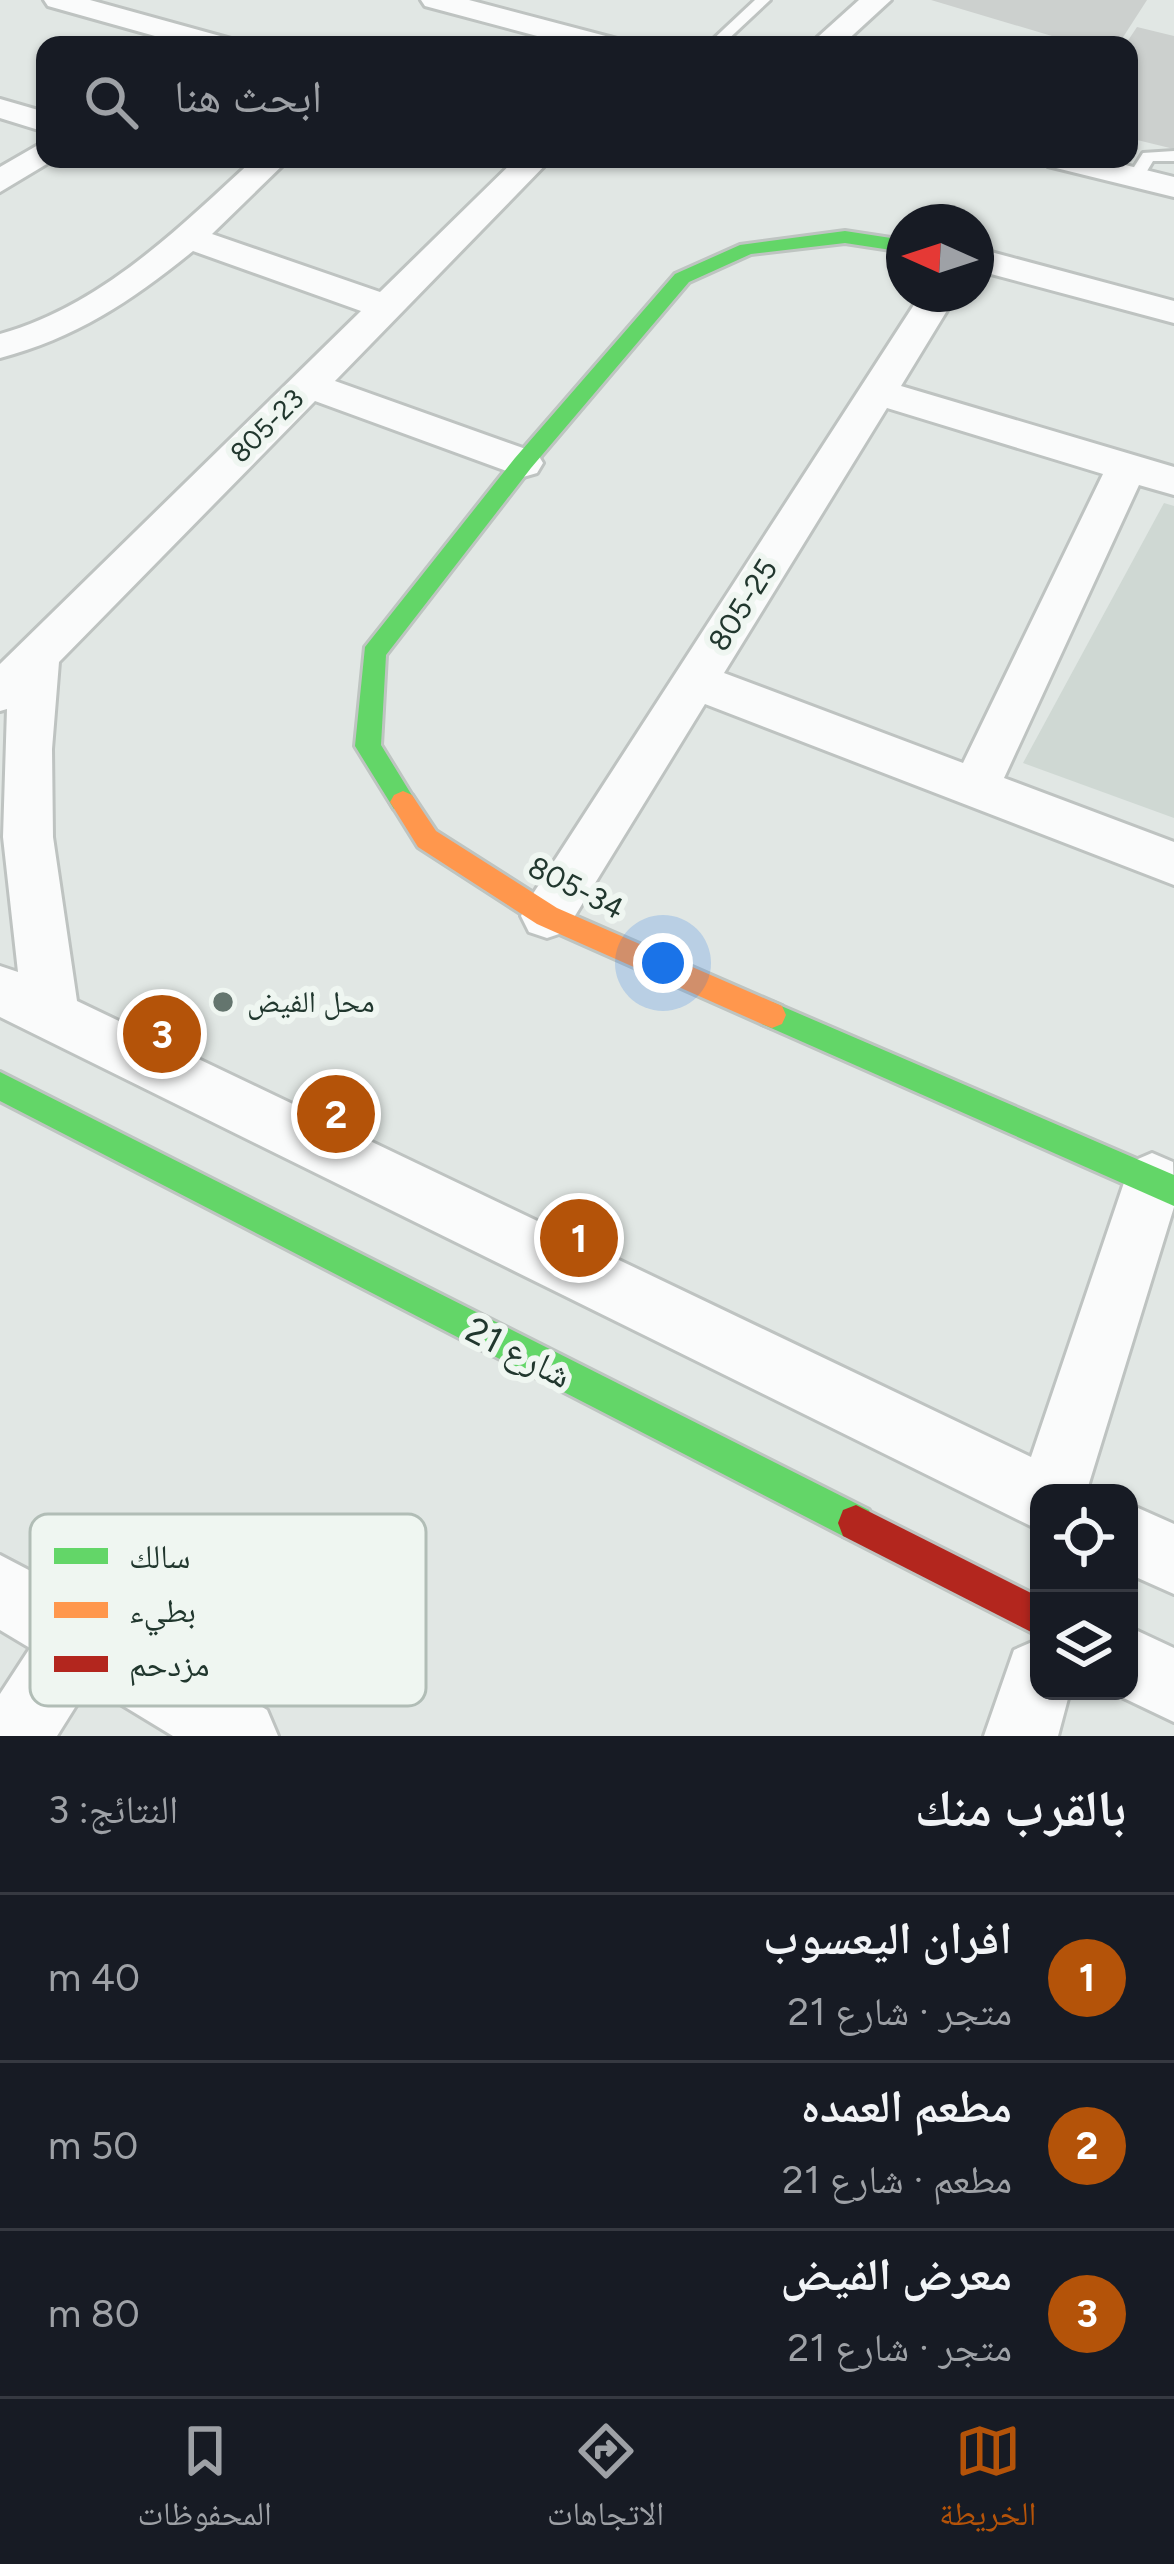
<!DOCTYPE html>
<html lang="ar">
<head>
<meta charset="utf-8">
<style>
  :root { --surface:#171b24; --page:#242831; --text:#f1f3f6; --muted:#9ea1a6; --line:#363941; --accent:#b45309 }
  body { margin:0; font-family:Figtree,"Noto Naskh Arabic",sans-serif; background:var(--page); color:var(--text); direction:rtl }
  .controls { position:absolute; right:36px; bottom:36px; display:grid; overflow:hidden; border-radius:24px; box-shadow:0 3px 9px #0004 }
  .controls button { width:108px; height:108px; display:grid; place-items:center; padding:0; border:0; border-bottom:3px solid var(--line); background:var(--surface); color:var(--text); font:60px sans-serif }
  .compass { position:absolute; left:886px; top:204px; width:108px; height:108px; border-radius:50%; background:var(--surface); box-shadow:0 3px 9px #0004; rotate:273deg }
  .you { position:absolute; left:663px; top:963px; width:42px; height:42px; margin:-30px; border:9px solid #fff; border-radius:50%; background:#1a73e8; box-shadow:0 0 0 18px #1a73e833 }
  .badge { display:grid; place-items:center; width:78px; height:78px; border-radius:50%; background:var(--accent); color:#fff; font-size:39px; font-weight:700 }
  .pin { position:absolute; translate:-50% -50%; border:6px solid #fff; box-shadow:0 3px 12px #0006 }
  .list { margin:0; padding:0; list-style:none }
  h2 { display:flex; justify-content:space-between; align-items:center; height:156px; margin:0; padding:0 48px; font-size:51px }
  h2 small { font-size:39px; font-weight:400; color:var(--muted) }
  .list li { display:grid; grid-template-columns:78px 1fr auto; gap:36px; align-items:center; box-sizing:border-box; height:168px; padding:0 48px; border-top:3px solid var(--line) }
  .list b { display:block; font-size:45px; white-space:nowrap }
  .list p { margin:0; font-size:39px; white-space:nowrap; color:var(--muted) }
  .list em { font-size:39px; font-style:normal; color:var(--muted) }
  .icon { flex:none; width:66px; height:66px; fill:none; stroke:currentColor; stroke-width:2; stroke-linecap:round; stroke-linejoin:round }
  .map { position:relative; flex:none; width:1174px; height:1736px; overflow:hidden; direction:ltr }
  .search { position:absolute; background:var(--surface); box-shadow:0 3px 9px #0004; left:36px; right:36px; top:36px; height:132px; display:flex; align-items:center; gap:30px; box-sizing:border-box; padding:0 42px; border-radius:24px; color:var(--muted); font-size:45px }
  .sheet { height:660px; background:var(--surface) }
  nav { display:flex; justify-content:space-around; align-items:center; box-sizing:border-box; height:168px; border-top:3px solid var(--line); background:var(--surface); font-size:33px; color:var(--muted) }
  nav a { display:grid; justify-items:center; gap:6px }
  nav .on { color:var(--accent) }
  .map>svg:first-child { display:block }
</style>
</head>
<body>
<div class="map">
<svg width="1174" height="1736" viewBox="0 0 1174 1736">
  <rect width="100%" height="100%" fill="#e1e7e4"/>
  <path fill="#cfd8d3" d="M1164 503 1174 506V818L1023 763Z"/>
  <g fill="#ccd0ce">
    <path d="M931 0H1147L1118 45H1082Z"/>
    <path d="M1137 27 1174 36V149L1129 138V45H1125Z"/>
  </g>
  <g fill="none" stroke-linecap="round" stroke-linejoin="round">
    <g stroke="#bec3c1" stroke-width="6">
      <g id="lane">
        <path d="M755 0H770L722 45H707Z"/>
        <path d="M1174 151V161H1153L1141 181 1127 178 1143 153Z"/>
      </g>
    </g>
    <g stroke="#bec3c1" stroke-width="6">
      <g id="street">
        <path d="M44 0H90L231 39 235 45H187L48 6Z"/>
        <path d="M421 0H469L617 39 621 45H571L425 6Z"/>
        <path d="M859 0H891L842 45H809Z"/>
        <path d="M0 99 45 112V132L0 118Z"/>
        <path d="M45 141V159H55L0 192V167Z"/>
        <path d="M254 159H289L212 234 380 292 516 159H551L335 381 537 453 543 463 537 473 523 477 315 401 59 662 52 749 53 837 77 1001 1031 1457 1131 1162 1152 1153 1173 1162 1174 1207 1086 1493H1039V1530L0 1017V966L18 972 3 837 7 709 0 711V664L361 311 193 251C133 300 76 338 0 358V334C101 306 179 228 254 159Z"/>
        <path d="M1044 159H1101L1174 177V197L1048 166Z"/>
        <path d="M976 248 1174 301V323L976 270Z"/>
        <path d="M921 294H957L901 386 1174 467V495L1139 485 1004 778 1174 842V885L705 704 565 932 547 938 529 932 521 916 529 900ZM887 408 1103 474 963 763 724 673Z"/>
        <path d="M1129 1504 1174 1524V1594L1129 1574Z"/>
        <path d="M0 1555 105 1610 267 1710 278 1736H173L89 1685 57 1736H0V1694L30 1648 0 1630Z"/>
        <path d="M1129 1627 1174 1648V1722L1109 1691H1129Z"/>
        <path d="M1039 1639V1691H1070L1058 1736H984L1014 1650Z"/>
      </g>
    </g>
    <g stroke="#bec4c1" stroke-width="6">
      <g id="fast">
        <path d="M845 231 904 240V252L845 243 751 254 689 282 531 468 386 655 381 745 416 802 412 809H394L355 746 365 647 515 458 675 274 740 245Z"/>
        <path d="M772 1002 1174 1175V1206L762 1024 758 1015 762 1006Z"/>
        <path d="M0 1072 869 1510 874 1523 869 1536 856 1541 843 1536 0 1101Z"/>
      </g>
    </g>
    <g stroke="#bec4c1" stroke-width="6">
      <path id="slow" d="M403 791 412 795 436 831 557 908 782 1006 786 1015 782 1024 772 1028 762 1024 537 924 418 847 390 802 394 795Z"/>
    </g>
    <g stroke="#bec4c1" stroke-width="6">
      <path id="jam" d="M856 1505 1039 1597V1636L843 1536 838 1523 843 1510Z"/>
    </g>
    <use href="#lane" fill="#fafbfb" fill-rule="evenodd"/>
    <use href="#street" fill="#fafbfb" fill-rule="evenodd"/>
    <use href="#fast" fill="#63d668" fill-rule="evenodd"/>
    <use href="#slow" fill="#ff974d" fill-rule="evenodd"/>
    <use href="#jam" fill="#b3261e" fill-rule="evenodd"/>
  </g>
  <circle fill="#64756e" stroke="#eff6f1" stroke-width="4.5" cx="223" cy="1002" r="12"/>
  <g text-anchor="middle" stroke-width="12" stroke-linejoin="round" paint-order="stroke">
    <g font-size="27" fill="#21372e" stroke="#eff6f1">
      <text transform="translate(267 426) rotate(-45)" y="9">805-23</text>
    </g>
    <g font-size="30" fill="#21372e" stroke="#eff6f1">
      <text transform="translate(743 605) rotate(-58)" y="10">805-25</text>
      <text transform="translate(576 888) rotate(27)" y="10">805-34</text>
    </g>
    <g font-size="30" fill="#21372e" stroke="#eff6f1" text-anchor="start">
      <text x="247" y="1012">محل الفيض</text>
    </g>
    <g font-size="36" fill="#21372e" stroke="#eff6f1">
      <text transform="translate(519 1352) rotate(27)" y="13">شارع 21</text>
    </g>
  </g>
  <rect x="30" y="1514" width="396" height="192" rx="18" fill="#eff6f1" stroke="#b1bdb6" stroke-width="3"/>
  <rect x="54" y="1548" width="54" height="16" fill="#63d668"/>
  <rect x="54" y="1602" width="54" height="16" fill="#ff974d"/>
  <rect x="54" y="1656" width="54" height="16" fill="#b3261e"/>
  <g font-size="33" fill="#21372e">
    <text x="129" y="1568">سالك</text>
    <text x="129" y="1622">بطيء</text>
    <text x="129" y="1676">مزدحم</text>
  </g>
</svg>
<div class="controls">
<button><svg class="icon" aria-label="locate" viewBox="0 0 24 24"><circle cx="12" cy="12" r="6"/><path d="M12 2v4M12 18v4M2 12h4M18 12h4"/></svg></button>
<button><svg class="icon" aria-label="layers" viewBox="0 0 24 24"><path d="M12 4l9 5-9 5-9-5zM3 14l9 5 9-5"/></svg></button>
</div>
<svg class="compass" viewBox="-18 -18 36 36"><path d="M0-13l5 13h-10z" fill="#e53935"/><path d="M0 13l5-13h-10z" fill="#9ea1a6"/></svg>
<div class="you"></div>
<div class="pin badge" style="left:579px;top:1238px">1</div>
<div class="pin badge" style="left:336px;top:1114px">2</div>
<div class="pin badge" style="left:162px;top:1034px">3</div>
<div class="search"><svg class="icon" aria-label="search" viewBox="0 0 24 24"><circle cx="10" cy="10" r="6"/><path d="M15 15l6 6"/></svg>ابحث هنا</div>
</div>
<section class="sheet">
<h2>بالقرب منك<small>النتائج: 3</small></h2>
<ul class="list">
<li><span class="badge">1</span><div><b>افران اليعسوب</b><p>متجر · شارع 21</p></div><em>40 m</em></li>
<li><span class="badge">2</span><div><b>مطعم العمده</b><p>مطعم · شارع 21</p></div><em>50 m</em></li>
<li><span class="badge">3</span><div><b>معرض الفيض</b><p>متجر · شارع 21</p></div><em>80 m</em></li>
</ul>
</section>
<nav>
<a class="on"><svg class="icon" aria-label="map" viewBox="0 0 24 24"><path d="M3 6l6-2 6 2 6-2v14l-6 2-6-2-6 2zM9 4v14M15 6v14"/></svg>الخريطة</a>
<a><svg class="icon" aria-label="directions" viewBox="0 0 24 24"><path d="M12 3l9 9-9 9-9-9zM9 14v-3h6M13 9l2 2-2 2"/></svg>الاتجاهات</a>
<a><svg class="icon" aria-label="saved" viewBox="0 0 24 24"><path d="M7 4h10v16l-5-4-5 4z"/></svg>المحفوظات</a>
</nav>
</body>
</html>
